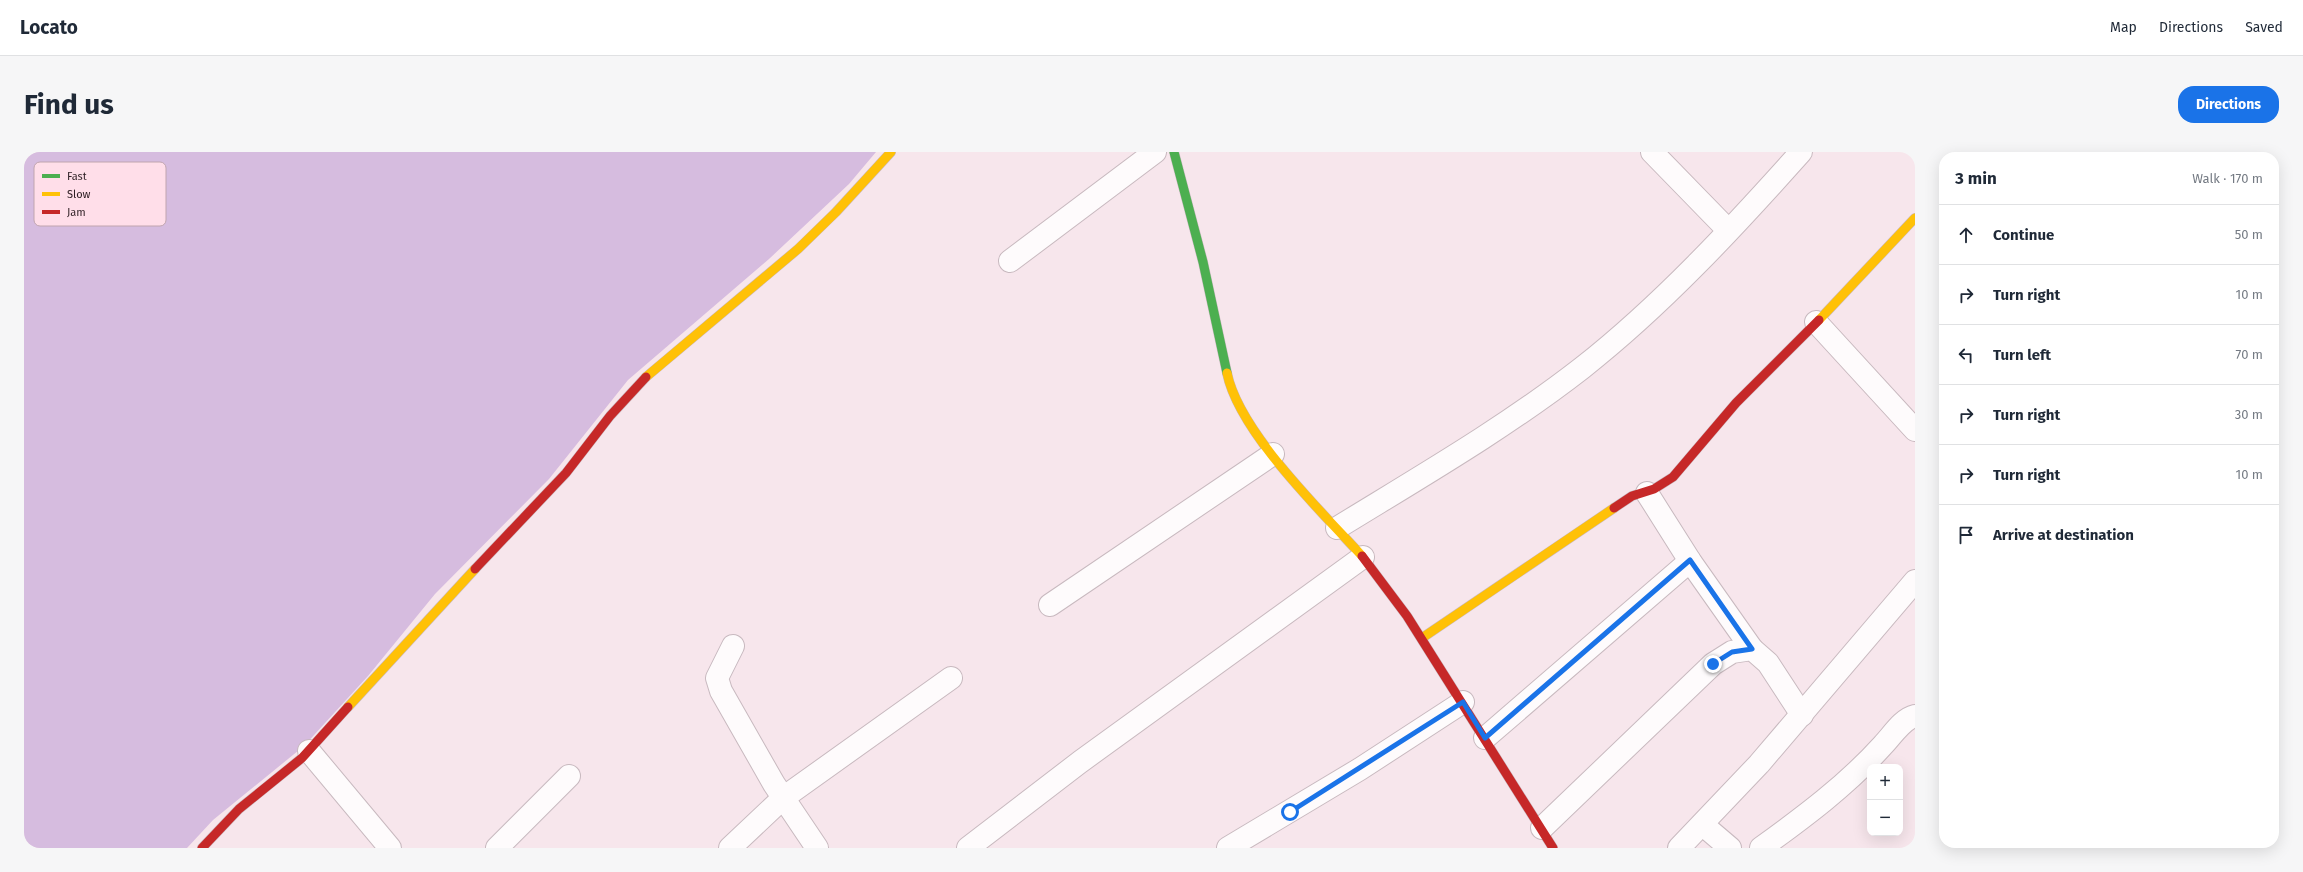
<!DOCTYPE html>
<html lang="en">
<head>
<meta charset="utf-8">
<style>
  :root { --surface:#fff; --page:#f6f6f7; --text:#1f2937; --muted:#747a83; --line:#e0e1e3; --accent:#1a73e8 }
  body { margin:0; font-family:"Fira Sans",sans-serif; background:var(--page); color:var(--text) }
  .controls { position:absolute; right:12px; bottom:12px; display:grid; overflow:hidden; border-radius:8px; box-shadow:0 4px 16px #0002 }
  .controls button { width:36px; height:36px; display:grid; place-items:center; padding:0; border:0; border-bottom:1px solid var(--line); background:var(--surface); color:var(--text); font:20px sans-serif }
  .stop { position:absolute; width:12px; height:12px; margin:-9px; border:3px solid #1a73e8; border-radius:50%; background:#fff }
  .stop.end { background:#1a73e8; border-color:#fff; box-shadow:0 1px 4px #0008 }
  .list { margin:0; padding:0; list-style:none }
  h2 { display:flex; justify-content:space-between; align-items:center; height:52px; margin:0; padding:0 16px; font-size:17px }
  h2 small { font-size:13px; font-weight:400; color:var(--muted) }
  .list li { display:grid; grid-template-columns:26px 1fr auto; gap:12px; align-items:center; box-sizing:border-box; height:60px; padding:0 16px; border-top:1px solid var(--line) }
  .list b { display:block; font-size:15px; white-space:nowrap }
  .list em { font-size:13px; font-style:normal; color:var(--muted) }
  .icon { flex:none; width:22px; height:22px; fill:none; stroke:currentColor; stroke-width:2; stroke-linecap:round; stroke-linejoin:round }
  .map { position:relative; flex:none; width:1891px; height:696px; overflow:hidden; border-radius:16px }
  header { display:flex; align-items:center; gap:24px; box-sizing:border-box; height:56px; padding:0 20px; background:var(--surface); border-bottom:1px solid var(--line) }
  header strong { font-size:19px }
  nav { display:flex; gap:22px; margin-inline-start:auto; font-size:14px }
  .intro { display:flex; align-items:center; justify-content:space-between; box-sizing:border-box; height:96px; padding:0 24px }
  h1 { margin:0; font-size:28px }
  .button { padding:10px 18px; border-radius:16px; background:var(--accent); color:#fff; font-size:14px; font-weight:700 }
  main { display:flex; gap:24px; padding:0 24px }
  aside { flex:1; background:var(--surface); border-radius:16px; box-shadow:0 4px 16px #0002 }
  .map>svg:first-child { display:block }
</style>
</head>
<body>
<header>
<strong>Locato</strong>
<nav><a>Map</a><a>Directions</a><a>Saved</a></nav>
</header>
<div class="intro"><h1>Find us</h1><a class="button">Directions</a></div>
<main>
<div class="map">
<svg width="1891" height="696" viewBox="0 0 1891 696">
  <rect width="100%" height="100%" fill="#f7e6ec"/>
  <path fill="#d6bcdf" d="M0 0H852L825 32 745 107 604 228 525 327 411 442 344 524 280 594 189 668 163 696H0Z"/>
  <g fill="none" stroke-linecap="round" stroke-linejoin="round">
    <g stroke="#c8b9bf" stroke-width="24">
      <g id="street">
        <path d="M1628 0 1704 78"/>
        <path d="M986 109 1131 0"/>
        <path d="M1792 170 1891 278"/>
        <path d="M1623 341 1666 409 1728 497"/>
        <path d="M1313 376C1396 325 1481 276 1558 216 1638 153 1709 76 1777 0"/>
        <path d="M1026 453 1249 302"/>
        <path d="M709 494 693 526 697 539 750 632 793 696"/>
        <path d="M1461 586 1666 409"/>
        <path d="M285 599 366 696"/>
        <path d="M1679 673 1706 696"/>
        <path d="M1518 676 1689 512 1708 500 1728 497 1744 511 1778 563"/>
        <path d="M473 696 545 624"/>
        <path d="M706 696 759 646 927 526"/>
        <path d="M944 696 1056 610 1339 405"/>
        <path d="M1204 696 1336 617 1439 550"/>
        <path d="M1655 696 1735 612 1891 429"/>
        <path d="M1737 696C1780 665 1823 633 1859 593 1868 584 1878 567 1891 564"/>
      </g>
    </g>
    <g stroke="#c8b9bf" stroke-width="10">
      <path id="fast" d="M1150 0 1179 110 1203 221"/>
    </g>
    <g stroke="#c8b9bf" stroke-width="10">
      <g id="slow">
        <path d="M1795 168 1891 66"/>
        <path d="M1203 221C1215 280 1297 359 1338 404"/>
        <path d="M622 225 774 97 812 60 867 0"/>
        <path d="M1398 486 1590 356"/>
        <path d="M324 555 451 417"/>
      </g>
    </g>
    <g stroke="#c8b9bf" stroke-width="10">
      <g id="jam">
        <path d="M1590 356 1608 344 1630 337 1649 325 1712 251 1795 168"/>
        <path d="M1338 404 1383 464 1529 696"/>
        <path d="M451 417 542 321 586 264 622 225"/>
        <path d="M178 696 215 657 278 606 324 555"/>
      </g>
    </g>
    <use href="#street" stroke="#fefbfc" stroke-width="22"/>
    <use href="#fast" stroke="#4caf50" stroke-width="9"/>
    <use href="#slow" stroke="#ffc107" stroke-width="9"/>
    <use href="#jam" stroke="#c62828" stroke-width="9"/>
  </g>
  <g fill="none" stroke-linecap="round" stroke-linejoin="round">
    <path stroke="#1a73e8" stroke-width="5" d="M1266 660 1439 550 1461 586 1666 408 1728 497 1708 500 1689 512"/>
  </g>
  <rect x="10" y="10" width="132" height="64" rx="6" fill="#ffdee9" stroke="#c0a5ae" stroke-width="1"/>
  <rect x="18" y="22" width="18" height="4" fill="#4caf50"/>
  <rect x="18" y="40" width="18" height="4" fill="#ffc107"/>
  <rect x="18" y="58" width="18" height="4" fill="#c62828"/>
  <g font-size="11" fill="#2e1f24">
    <text x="43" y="28">Fast</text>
    <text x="43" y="46">Slow</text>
    <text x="43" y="64">Jam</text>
  </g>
</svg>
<div class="controls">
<button>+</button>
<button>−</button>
</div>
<div class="stop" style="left:1266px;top:660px"></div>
<div class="stop end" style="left:1689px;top:512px"></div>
</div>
<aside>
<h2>3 min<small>Walk · 170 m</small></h2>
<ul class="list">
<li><svg class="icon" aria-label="ahead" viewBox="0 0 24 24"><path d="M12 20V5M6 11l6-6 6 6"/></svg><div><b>Continue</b></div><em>50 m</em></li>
<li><svg class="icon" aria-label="right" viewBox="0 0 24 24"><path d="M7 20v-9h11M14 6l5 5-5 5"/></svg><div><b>Turn right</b></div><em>10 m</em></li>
<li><svg class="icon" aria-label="left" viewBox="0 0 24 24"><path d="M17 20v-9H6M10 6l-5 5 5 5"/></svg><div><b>Turn left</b></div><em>70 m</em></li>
<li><svg class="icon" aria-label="right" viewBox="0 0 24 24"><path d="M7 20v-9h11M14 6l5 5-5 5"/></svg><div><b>Turn right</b></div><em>30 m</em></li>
<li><svg class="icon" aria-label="right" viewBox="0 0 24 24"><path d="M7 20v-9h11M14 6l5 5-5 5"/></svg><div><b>Turn right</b></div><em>10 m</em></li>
<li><svg class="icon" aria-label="arrive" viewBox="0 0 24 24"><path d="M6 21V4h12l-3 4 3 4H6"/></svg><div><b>Arrive at destination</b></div></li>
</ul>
</aside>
</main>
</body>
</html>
